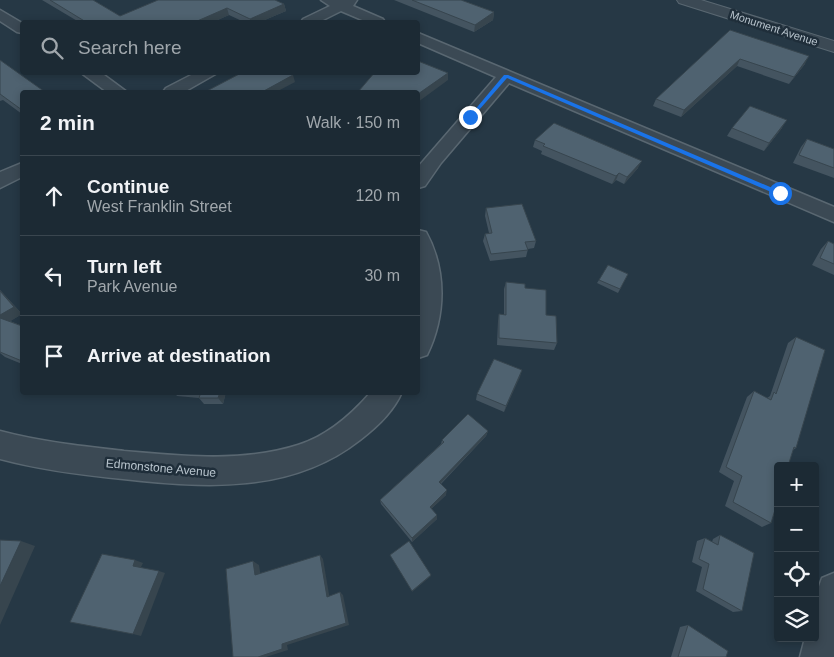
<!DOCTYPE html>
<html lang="en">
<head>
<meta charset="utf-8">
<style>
  :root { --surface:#1c2a34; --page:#293640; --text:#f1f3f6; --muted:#a0a7ac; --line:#3a464f }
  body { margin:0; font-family:Helvetica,sans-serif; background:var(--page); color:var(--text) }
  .controls { position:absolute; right:15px; bottom:15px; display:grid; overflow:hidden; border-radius:5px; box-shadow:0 2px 8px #0003 }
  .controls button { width:45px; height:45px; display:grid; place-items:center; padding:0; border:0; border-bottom:1px solid var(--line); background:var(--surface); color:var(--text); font:25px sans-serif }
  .stop { position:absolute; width:15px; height:15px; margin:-11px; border:4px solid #1a73e8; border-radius:50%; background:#fff }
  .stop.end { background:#1a73e8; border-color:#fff; box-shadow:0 1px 5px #0008 }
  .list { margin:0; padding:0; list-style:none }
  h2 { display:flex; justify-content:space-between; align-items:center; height:65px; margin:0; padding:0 20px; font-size:21px }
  h2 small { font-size:16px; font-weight:400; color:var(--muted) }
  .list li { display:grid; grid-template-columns:32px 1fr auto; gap:15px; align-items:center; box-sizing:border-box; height:80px; padding:0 20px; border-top:1px solid var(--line) }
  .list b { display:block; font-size:19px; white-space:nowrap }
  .list p { margin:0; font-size:16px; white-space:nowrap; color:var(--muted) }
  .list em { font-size:16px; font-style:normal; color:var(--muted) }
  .icon { flex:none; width:28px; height:28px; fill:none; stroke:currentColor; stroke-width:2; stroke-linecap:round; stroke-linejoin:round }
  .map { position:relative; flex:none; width:834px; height:657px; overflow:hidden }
  .search { position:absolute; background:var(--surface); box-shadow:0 2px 8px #0003; left:20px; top:20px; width:400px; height:55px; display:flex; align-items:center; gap:12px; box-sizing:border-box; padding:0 18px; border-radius:5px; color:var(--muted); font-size:19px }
  .panel { position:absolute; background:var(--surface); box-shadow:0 2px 8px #0003; left:20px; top:90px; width:400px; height:305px; border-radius:5px }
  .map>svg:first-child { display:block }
</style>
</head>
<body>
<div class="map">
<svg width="834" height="657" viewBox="0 0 834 657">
  <rect width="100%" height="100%" fill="#263845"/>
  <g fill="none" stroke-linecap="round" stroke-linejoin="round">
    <g stroke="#596771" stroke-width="3">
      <g id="minor">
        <path d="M321 0H357L353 6 383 19 385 22H367L341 11 319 22H301L303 19 330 6Z"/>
        <path d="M0 10 22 23V33L17 32 0 21Z"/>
        <path d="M418 33 834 207V222L509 83 441 163 425 186 418 188V167L496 77 418 43Z"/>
        <path d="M80 72H100L127 92H107Z"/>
        <path d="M197 72H219L184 92H163L166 88Z"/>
        <path d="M22 163V177L0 188V172Z"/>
        <path d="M418 230 426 232C447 270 446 316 427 355L418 358Z"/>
        <path d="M371 392H402C394 411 376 428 360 440 291 494 206 488 123 479 82 475 41 470 0 459V431C41 442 82 446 124 451 182 456 241 463 298 445 327 436 351 415 371 392Z"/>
        <path d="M834 573V657H800L805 638H815V598L822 578Z"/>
      </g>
    </g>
    <g stroke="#596771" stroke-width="2">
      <path id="tertiary" d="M677 0H701L834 41V52L679 3Z"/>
    </g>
    <use href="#minor" fill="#3b4954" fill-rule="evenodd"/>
    <use href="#tertiary" fill="#3b4954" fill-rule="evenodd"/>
  </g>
  <g fill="#445460">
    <path d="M42 0H93L120 16 284 4 286 11 260 22H244L229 15 213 22H79Z"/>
    <path d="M394 0H461L494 12 493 20 474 32Z"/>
    <path d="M730 30 805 64 789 84 737 66 681 117 653 106 656 99Z"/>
    <path d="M0 60 22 92V114L3 100 0 101Z"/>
    <path d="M732 128H782L764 151 727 136Z"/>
    <path d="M807 139 834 149V178L793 163 801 147Z"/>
    <path d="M535 140 638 168 624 184 616 180 612 184 541 154 542 151 533 147Z"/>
    <path d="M486 208 536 241 534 248 528 249 526 257 490 261 483 241 485 234 489 233 485 216Z"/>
    <path d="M828 241 834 244V275L812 265 821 249Z"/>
    <path d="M628 274 618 293 597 283 599 280Z"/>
    <path d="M506 282 525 288 546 315 557 343 554 350 497 345 498 321 499 314 504 315V289Z"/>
    <path d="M0 290 22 314 10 321 22 326V364L5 357 0 353Z"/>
    <path d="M796 337V448L793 450 771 523 762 527 725 506 734 481 719 472 747 397 754 391 767 398 770 396 788 343Z"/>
    <path d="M522 370 504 412 476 400 477 394Z"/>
    <path d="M174 392H226L223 404H204L199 398 177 396Z"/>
    <path d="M488 431 486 436 441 484 446 495 431 509 437 519 412 542 381 504 380 500 441 444 442 440Z"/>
    <path d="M720 535 742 611 733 612 696 591 702 567 692 562 697 541 705 538 712 542 713 539Z"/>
    <path d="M688 625 726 657H671L680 627Z"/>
  </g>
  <g fill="#37454e">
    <path d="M284 4 286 11 260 22H250V19Z"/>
    <path d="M227 8 229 15 213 22H195Z"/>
    <path d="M494 12 493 20 474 32 475 25Z"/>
    <path d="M809 56 805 64 789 84Z"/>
    <path d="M740 59 737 66 681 117 684 110Z"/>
    <path d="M448 73V80L418 102V94Z"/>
    <path d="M293 75 295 82 276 92H262Z"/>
    <path d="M787 120 782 128 764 151 769 143Z"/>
    <path d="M642 161 638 168 624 184 627 177Z"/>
    <path d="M619 173 616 180 612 184 616 176Z"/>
    <path d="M0 290 22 314 6 324 0 319Z"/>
    <path d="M522 370 520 377 504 412 506 406Z"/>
    <path d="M220 392H226L223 404 218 398Z"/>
    <path d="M488 431 486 436 438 486 439 482Z"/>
    <path d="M447 490 446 495 429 511 430 507Z"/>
    <path d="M437 515V519L412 542V538Z"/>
    <path d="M21 541 35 546 0 625V586Z"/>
    <path d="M320 555 323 559 330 600 327 597Z"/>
    <path d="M135 560 143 563 140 569 133 566Z"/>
    <path d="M253 561 259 565 261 578 255 575Z"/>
    <path d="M159 571 165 573 141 636 133 634Z"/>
    <path d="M431 575V576L412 592V591Z"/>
    <path d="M340 592 343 595 349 625 287 645 288 650 266 657H258Z"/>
  </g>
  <g fill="#4f6270" stroke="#37454e">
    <path d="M50 0H93L120 16 158 0H275L284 4 250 19 227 8 195 22H86Z"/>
    <path d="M412 0H461L494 12 475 25Z"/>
    <path d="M730 30 809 56 794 77 740 59 684 110 656 99Z"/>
    <path d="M0 60 45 92H22V110L0 94Z"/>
    <path d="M418 61 448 73 418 94V92H358L375 72H418Z"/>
    <path d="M243 72H287L293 75 262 92H205Z"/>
    <path d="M750 106 787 120 769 143 732 128Z"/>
    <path d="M554 123 642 161 627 177 619 173 616 176 543 146 545 144 535 140Z"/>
    <path d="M807 139 834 149V168L799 155Z"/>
    <path d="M522 204 536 241 525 242 528 250 491 254 485 234 492 233 486 208Z"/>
    <path d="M828 241 834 244V264L820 258Z"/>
    <path d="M608 265 628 274 620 289 599 280Z"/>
    <path d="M506 282 525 284V288L546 290V315L556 316 557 343 499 338V314L506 315Z"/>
    <path d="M0 291 14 307 0 315Z"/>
    <path d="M0 318 22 326V361L0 352Z"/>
    <path d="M796 337 825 350 796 448 794 447 788 466H778V500L771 523 733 502 742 476 726 467 754 391 771 400 774 392 776 394Z"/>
    <path d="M494 359 522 370 506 406 477 394Z"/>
    <path d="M201 392H220L218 398H199Z"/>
    <path d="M468 414 488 431 439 482 447 490 430 507 437 515 412 538 380 500 444 442 442 440Z"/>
    <path d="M720 535 754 553 742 611 703 589 709 564 699 559 705 538 718 545Z"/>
    <path d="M0 540 21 541 0 586Z"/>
    <path d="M409 541 431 575 412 591 390 555Z"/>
    <path d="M102 554 135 560 133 566 159 571 133 634 70 622Z"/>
    <path d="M320 555 327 597 340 592 346 623 282 644V649L258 657H233L226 569 253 561 255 575Z"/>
    <path d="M688 625 728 651 726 657H678Z"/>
  </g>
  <path fill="#1a73e8" d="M504 75H508L784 193 778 195 507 78 472 118H468Z"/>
  <g text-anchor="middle" stroke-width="5" stroke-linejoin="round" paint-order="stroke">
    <g font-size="11" fill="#b8c4cd" stroke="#1f2e3a">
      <text transform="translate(774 28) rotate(18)" y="4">Monument Avenue</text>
    </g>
    <g font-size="12" fill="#b8c4cd" stroke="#1f2e3a">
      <text transform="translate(161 468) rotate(5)" y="4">Edmonstone Avenue</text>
    </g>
  </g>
</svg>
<div class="controls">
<button>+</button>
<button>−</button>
<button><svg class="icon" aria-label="locate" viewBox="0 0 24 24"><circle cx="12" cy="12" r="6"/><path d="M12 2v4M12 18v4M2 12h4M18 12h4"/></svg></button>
<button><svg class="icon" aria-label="layers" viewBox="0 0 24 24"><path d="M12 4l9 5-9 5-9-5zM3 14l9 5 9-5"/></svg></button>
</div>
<div class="stop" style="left:780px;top:193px"></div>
<div class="stop end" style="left:470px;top:117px"></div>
<div class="search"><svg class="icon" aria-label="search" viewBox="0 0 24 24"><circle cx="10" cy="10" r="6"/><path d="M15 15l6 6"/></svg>Search here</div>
<section class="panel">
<h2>2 min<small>Walk · 150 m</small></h2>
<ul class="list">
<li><svg class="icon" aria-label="ahead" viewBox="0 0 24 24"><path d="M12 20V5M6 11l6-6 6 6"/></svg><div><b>Continue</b><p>West Franklin Street</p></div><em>120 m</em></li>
<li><svg class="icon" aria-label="left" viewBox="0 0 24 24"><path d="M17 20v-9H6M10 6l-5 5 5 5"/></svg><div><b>Turn left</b><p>Park Avenue</p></div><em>30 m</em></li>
<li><svg class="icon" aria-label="arrive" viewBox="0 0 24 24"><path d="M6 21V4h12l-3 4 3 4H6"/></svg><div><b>Arrive at destination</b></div></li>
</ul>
</section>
</div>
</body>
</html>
